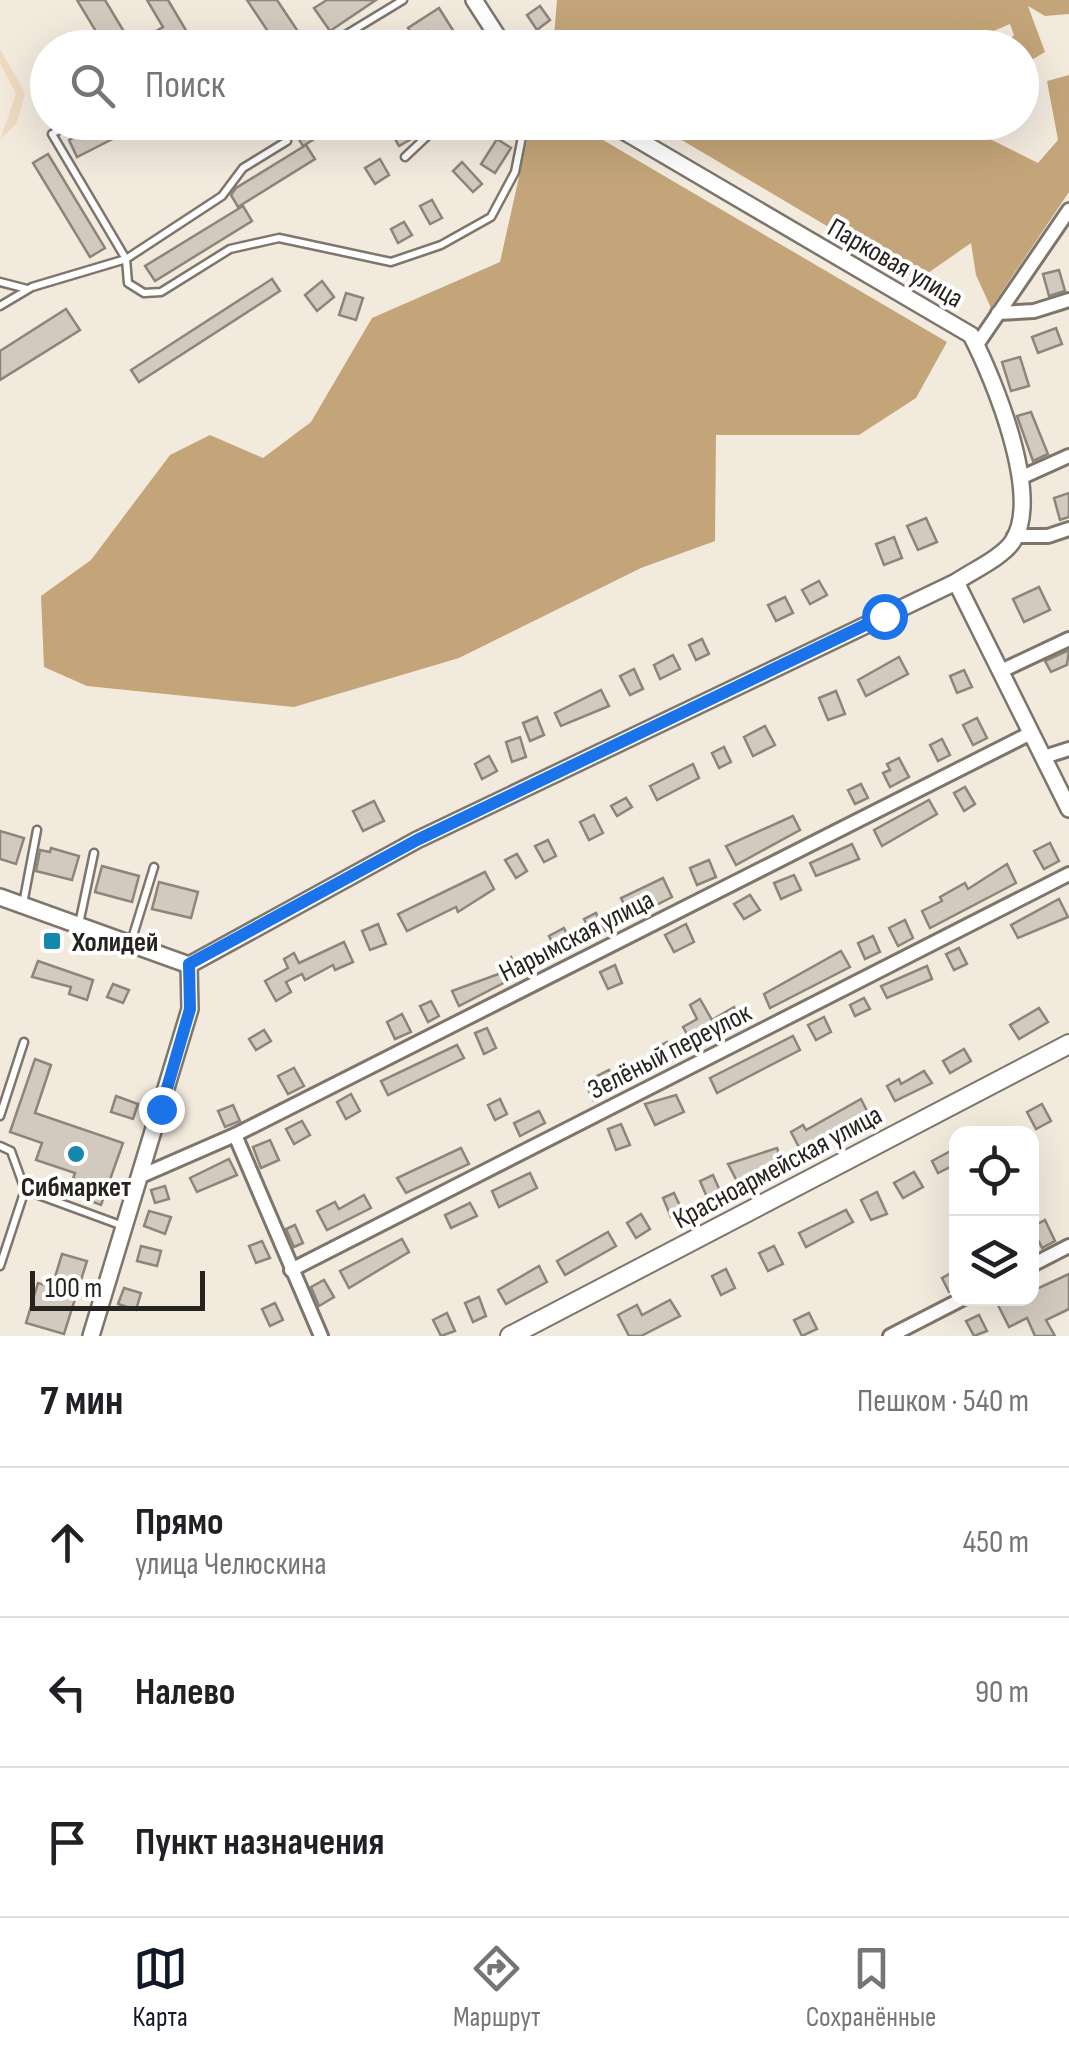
<!DOCTYPE html>
<html lang="ru">
<head>
<meta charset="utf-8">
<style>
  :root { --surface:#fff; --page:#f6f6f6; --text:#202124; --muted:#757577; --line:#e0e0e0; --accent:#111827 }
  body { margin:0; font-family:"Sofia Sans Condensed",sans-serif; background:var(--page); color:var(--text) }
  .controls { position:absolute; right:30px; bottom:30px; display:grid; overflow:hidden; border-radius:20px; box-shadow:0 10px 40px #0002 }
  .controls button { width:90px; height:90px; display:grid; place-items:center; padding:0; border:0; border-bottom:2px solid var(--line); background:var(--surface); color:var(--text); font:50px sans-serif }
  .scale { position:absolute; left:30px; bottom:25px; width:175px; box-sizing:border-box; padding-left:10px; border:5px solid #272420; border-top:0; font-size:28px; line-height:35px; white-space:nowrap; color:#272420; -webkit-text-stroke:8px #fff; paint-order:stroke }
  .stop { position:absolute; width:30px; height:30px; margin:-22px; border:8px solid #1a73e8; border-radius:50%; background:#fff }
  .stop.end { background:#1a73e8; border-color:#fff; box-shadow:0 2px 10px #0008 }
  .list { margin:0; padding:0; list-style:none }
  h2 { display:flex; justify-content:space-between; align-items:center; height:130px; margin:0; padding:0 40px; font-size:42px }
  h2 small { font-size:32px; font-weight:400; color:var(--muted) }
  .list li { display:grid; grid-template-columns:65px 1fr auto; gap:30px; align-items:center; box-sizing:border-box; height:150px; padding:0 40px; border-top:2px solid var(--line) }
  .list b { display:block; font-size:38px; white-space:nowrap }
  .list p { margin:0; font-size:32px; white-space:nowrap; color:var(--muted) }
  .list em { font-size:32px; font-style:normal; color:var(--muted) }
  .icon { flex:none; width:55px; height:55px; fill:none; stroke:currentColor; stroke-width:2; stroke-linecap:round; stroke-linejoin:round }
  .map { position:relative; flex:none; width:1069px; height:1336px; overflow:hidden }
  .search { position:absolute; background:var(--surface); box-shadow:0 10px 40px #0002; left:30px; right:30px; top:30px; height:110px; display:flex; align-items:center; gap:25px; box-sizing:border-box; padding:0 35px; border-radius:55px; color:var(--muted); font-size:38px }
  .sheet { height:580px; background:var(--surface) }
  nav { display:flex; justify-content:space-around; align-items:center; box-sizing:border-box; height:140px; border-top:2px solid var(--line); background:var(--surface); font-size:28px; color:var(--muted) }
  nav a { display:grid; justify-items:center; gap:5px }
  nav .on { color:var(--accent) }
  .map>svg:first-child { display:block }
</style>
</head>
<body>
<div class="map">
<svg width="1069" height="1336" viewBox="0 0 1069 1336">
  <rect width="100%" height="100%" fill="#f3eade"/>
  <path fill="#eedabf" d="M0 49 25 93 17 123 0 140 16 94 0 63Z"/>
  <g fill="#c4a579">
    <path d="M557 0H1069V14L1045 16 1028 6 1045 52 1023 65 1022 48 1002 47 1014 35 1010 24 991 32 988 47H553Z"/>
    <path d="M1069 75V192L991 308 976 275 971 243 918 280 653 123H958L1038 163 1058 140 1047 81Z"/>
    <path d="M531 123H574L947 342 916 398 859 435H716L715 541 641 568 459 658 294 707 87 686 44 667 41 596 91 560 170 455 210 435 263 458 311 422 372 318 500 262Z"/>
  </g>
  <g fill="#d3cabf" stroke="#8d857a" stroke-width="2.5">
    <path d="M77 0H105L132 45 163 27 147 0H168L190 37 172 48H106Z"/>
    <path d="M247 0H277L305 42 297 48H279Z"/>
    <path d="M327 0H376L330 31 314 8Z"/>
    <path d="M540 6 550 20 537 30 527 15Z"/>
    <path d="M439 8 461 43 454 48H439L428 31 415 39 408 28Z"/>
    <path d="M104 122H146L77 157 69 140Z"/>
    <path d="M288 122H311L319 136 303 146Z"/>
    <path d="M396 122H404L413 138 399 146 388 127Z"/>
    <path d="M497 139 511 148 495 173 481 164Z"/>
    <path d="M306 145 315 159 238 207 231 195 236 188Z"/>
    <path d="M48 154 105 248 90 257 33 163Z"/>
    <path d="M380 159 389 175 375 184 365 168Z"/>
    <path d="M462 162 482 184 473 192 453 171Z"/>
    <path d="M432 200 442 218 430 224 420 206Z"/>
    <path d="M243 206 252 221 155 281 145 266Z"/>
    <path d="M404 222 412 235 398 243 391 229Z"/>
    <path d="M1059 270 1065 291 1049 296 1043 274Z"/>
    <path d="M272 279 280 291 139 382 131 370Z"/>
    <path d="M322 281 334 297 317 311 305 295Z"/>
    <path d="M346 293 363 298 356 320 339 315Z"/>
    <path d="M66 309 80 330 0 380V351Z"/>
    <path d="M1056 328 1062 344 1038 353 1032 337Z"/>
    <path d="M1020 357 1029 386 1011 391 1002 362Z"/>
    <path d="M1031 412 1048 454 1033 461 1017 416Z"/>
    <path d="M1069 493V517L1060 520 1054 498Z"/>
    <path d="M926 518 937 542 918 550 907 526Z"/>
    <path d="M894 537 902 558 884 565 876 544Z"/>
    <path d="M819 581 827 595 810 604 802 590Z"/>
    <path d="M1039 587 1050 610 1024 622 1013 599Z"/>
    <path d="M785 597 793 613 776 621 768 605Z"/>
    <path d="M702 639 709 654 696 660 689 645Z"/>
    <path d="M1069 650 1067 665 1051 672 1045 661Z"/>
    <path d="M673 655 680 669 660 679 654 665Z"/>
    <path d="M899 657 908 674 866 696 858 680Z"/>
    <path d="M634 669 643 689 630 695 620 676Z"/>
    <path d="M964 670 972 687 957 693 950 676Z"/>
    <path d="M601 690 609 706 561 726 555 713Z"/>
    <path d="M836 691 845 714 828 720 819 698Z"/>
    <path d="M537 717 544 735 530 741 523 723Z"/>
    <path d="M977 718 987 738 973 745 963 725Z"/>
    <path d="M765 726 775 745 753 756 744 737Z"/>
    <path d="M520 737 526 757 512 762 506 742Z"/>
    <path d="M942 739 950 755 938 761 930 745Z"/>
    <path d="M724 747 731 762 719 768 712 753Z"/>
    <path d="M489 756 497 771 482 779 475 764Z"/>
    <path d="M899 758 909 777 890 787 883 773 890 770 887 764Z"/>
    <path d="M693 764 699 778 657 800 650 786Z"/>
    <path d="M861 784 868 798 855 804 848 790Z"/>
    <path d="M965 787 975 804 964 811 954 793Z"/>
    <path d="M626 798 632 807 617 816 611 806Z"/>
    <path d="M929 800 937 814 882 846 874 830Z"/>
    <path d="M374 801 384 821 363 831 353 811Z"/>
    <path d="M594 815 603 833 589 840 580 822Z"/>
    <path d="M793 816 800 830 736 865 726 846Z"/>
    <path d="M0 831 24 838 16 864 0 859Z"/>
    <path d="M548 840 556 856 544 862 535 846Z"/>
    <path d="M1050 843 1059 861 1044 869 1034 851Z"/>
    <path d="M852 844 859 859 816 876 810 863Z"/>
    <path d="M51 848 79 856 72 880 36 871 40 850 50 852Z"/>
    <path d="M517 854 527 871 516 878 505 860Z"/>
    <path d="M709 860 716 877 697 885 690 868Z"/>
    <path d="M1007 864 1016 883 930 928 922 911 942 901 940 897 965 883 968 889Z"/>
    <path d="M102 866 139 876 132 902 95 892Z"/>
    <path d="M485 872 494 889 458 912 456 907 407 931 398 914Z"/>
    <path d="M794 875 801 890 781 899 774 883Z"/>
    <path d="M663 878 672 897 631 918 621 898Z"/>
    <path d="M159 882 198 892 191 918 152 909Z"/>
    <path d="M750 895 760 910 744 919 734 904Z"/>
    <path d="M1059 899 1068 917 1018 938 1011 925Z"/>
    <path d="M596 913 605 931 594 937 584 919Z"/>
    <path d="M905 920 913 938 898 946 889 928Z"/>
    <path d="M378 924 386 944 370 950 362 931Z"/>
    <path d="M686 924 694 942 674 952 665 935Z"/>
    <path d="M564 928 573 946 558 954 549 936Z"/>
    <path d="M873 936 880 952 865 959 858 943Z"/>
    <path d="M344 942 353 962 335 970 333 965 305 980 302 974 286 982 291 992 276 1001 265 981 288 968 284 959 294 953 299 963Z"/>
    <path d="M959 948 967 964 954 970 946 954Z"/>
    <path d="M841 951 850 967 770 1008 764 994Z"/>
    <path d="M511 957 519 975 459 1006 452 991 504 972 500 963Z"/>
    <path d="M38 961 93 980 87 1000 69 994 71 987 32 977Z"/>
    <path d="M615 965 622 983 608 989 600 972Z"/>
    <path d="M927 966 932 979 887 998 881 986Z"/>
    <path d="M113 984 129 990 123 1003 107 997Z"/>
    <path d="M864 998 870 1009 855 1016 850 1005Z"/>
    <path d="M700 999 712 1020 734 1007 742 1023 695 1048 683 1027 697 1019 690 1005Z"/>
    <path d="M431 1001 439 1016 428 1022 420 1006Z"/>
    <path d="M1039 1008 1048 1022 1019 1039 1010 1025Z"/>
    <path d="M402 1014 411 1032 395 1039 387 1022Z"/>
    <path d="M824 1017 831 1032 816 1040 808 1025Z"/>
    <path d="M487 1028 496 1048 484 1054 475 1033Z"/>
    <path d="M264 1030 271 1041 256 1050 249 1039Z"/>
    <path d="M793 1036 800 1050 717 1093 710 1078Z"/>
    <path d="M667 1042 676 1059 663 1065 655 1048Z"/>
    <path d="M457 1045 464 1058 388 1095 381 1081Z"/>
    <path d="M964 1049 971 1061 950 1073 943 1061Z"/>
    <path d="M35 1059 51 1065 35 1113 123 1143 101 1205 68 1193 75 1173 36 1160 42 1143 10 1132Z"/>
    <path d="M294 1068 304 1086 288 1094 278 1076Z"/>
    <path d="M609 1070 618 1088 593 1100 585 1082Z"/>
    <path d="M924 1071 932 1083 895 1101 887 1086 899 1079 901 1084Z"/>
    <path d="M351 1094 360 1111 346 1119 337 1102Z"/>
    <path d="M676 1095 684 1112 655 1125 645 1104Z"/>
    <path d="M116 1096 138 1104 133 1119 111 1112Z"/>
    <path d="M500 1099 507 1114 495 1120 488 1105Z"/>
    <path d="M861 1099 869 1115 801 1151 791 1132 803 1125 806 1130Z"/>
    <path d="M1042 1104 1051 1121 1036 1129 1027 1112Z"/>
    <path d="M233 1105 240 1121 225 1127 218 1111Z"/>
    <path d="M539 1111 545 1123 520 1136 514 1123Z"/>
    <path d="M302 1121 310 1135 294 1144 286 1129Z"/>
    <path d="M621 1124 630 1145 616 1150 608 1129Z"/>
    <path d="M270 1140 279 1160 261 1168 253 1147Z"/>
    <path d="M461 1148 469 1164 406 1193 397 1178Z"/>
    <path d="M777 1148 782 1162 738 1183 728 1164Z"/>
    <path d="M956 1148V1164L938 1173 932 1161Z"/>
    <path d="M229 1159 237 1175 197 1192 190 1178Z"/>
    <path d="M914 1172 923 1187 903 1198 894 1183Z"/>
    <path d="M530 1173 537 1188 499 1207 492 1191Z"/>
    <path d="M713 1175 720 1191 707 1197 700 1181Z"/>
    <path d="M165 1186 169 1199 155 1203 151 1190Z"/>
    <path d="M877 1192 887 1214 871 1220 861 1200Z"/>
    <path d="M674 1193 683 1212 671 1217 663 1198Z"/>
    <path d="M364 1195 371 1208 327 1230 317 1211 335 1202 339 1209Z"/>
    <path d="M470 1203 477 1216 451 1228 445 1215Z"/>
    <path d="M846 1210 853 1222 806 1247 799 1233Z"/>
    <path d="M149 1211 171 1217 165 1234 144 1226Z"/>
    <path d="M641 1214 650 1229 636 1238 627 1223Z"/>
    <path d="M1045 1220 1055 1241 1042 1248 1032 1227Z"/>
    <path d="M295 1225 303 1243 294 1247 286 1229Z"/>
    <path d="M608 1232 616 1246 565 1275 557 1261Z"/>
    <path d="M402 1239 409 1252 349 1288 340 1271Z"/>
    <path d="M262 1241 270 1258 256 1263 249 1246Z"/>
    <path d="M141 1246 161 1251 157 1266 137 1261Z"/>
    <path d="M774 1246 783 1264 768 1271 759 1253Z"/>
    <path d="M62 1254 87 1261 64 1334 26 1323 38 1283 52 1287Z"/>
    <path d="M539 1266 547 1282 506 1304 498 1290Z"/>
    <path d="M726 1269 735 1288 721 1295 712 1276Z"/>
    <path d="M953 1272 956 1289 949 1292 942 1278Z"/>
    <path d="M1069 1274V1309L1046 1320 1055 1336H1035L1027 1318 1009 1327 996 1301 1032 1298V1291Z"/>
    <path d="M324 1280 334 1297 319 1306 311 1287Z"/>
    <path d="M124 1288 141 1293 136 1310 118 1304Z"/>
    <path d="M479 1297 486 1316 473 1322 465 1303Z"/>
    <path d="M670 1300 680 1316 641 1336H629L618 1315 637 1305 642 1315Z"/>
    <path d="M275 1303 283 1320 270 1326 262 1309Z"/>
    <path d="M447 1313 455 1331 441 1336 433 1320Z"/>
    <path d="M809 1313 817 1329 802 1336 794 1320Z"/>
    <path d="M979 1315 987 1331 974 1336 966 1321Z"/>
  </g>
  <g fill="none" stroke-linecap="round" stroke-linejoin="round">
    <g stroke="#7e766c" stroke-width="11">
      <g id="service">
        <path d="M324 48 403 0"/>
        <path d="M276 122 287 141 243 168 222 196 126 259 128 283 144 293 161 292 230 249 279 238 391 262 441 245 491 217 515 172 525 122"/>
        <path d="M405 157 442 122"/>
        <path d="M0 282 27 289"/>
        <path d="M0 306 32 287 126 259 52 134 72 122"/>
        <path d="M23 904 37 830"/>
        <path d="M79 924 94 853"/>
        <path d="M131 942 154 867"/>
        <path d="M0 1116 24 1042"/>
        <path d="M0 1146 11 1151 25 1190"/>
        <path d="M0 1266 25 1190 123 1226"/>
      </g>
    </g>
    <g stroke="#7e766c" stroke-width="18">
      <g id="minor">
        <path d="M998 313 1034 311 1069 300"/>
        <path d="M976 346 1069 210"/>
        <path d="M1020 478 1069 456"/>
        <path d="M1014 536H1048L1069 529"/>
        <path d="M1001 671 1069 639"/>
        <path d="M1044 757 1069 749"/>
        <path d="M235 1135 321 1336"/>
        <path d="M141 1176 235 1135 1031 733"/>
        <path d="M1032 1265 1069 1246"/>
        <path d="M291 1270 1069 874"/>
        <path d="M890 1336 964 1298"/>
      </g>
    </g>
    <g stroke="#7e766c" stroke-width="20">
      <g id="tertiary">
        <path d="M474 0 505 48"/>
        <path d="M956 582 1069 809"/>
        <path d="M0 897 189 965"/>
        <path d="M189 965 417 840 956 582C972 571 1003 557 1013 541 1042 496 994 379 971 335L608 122"/>
        <path d="M91 1336 190 1009 189 965"/>
      </g>
    </g>
    <g stroke="#7e766c" stroke-width="22">
      <path id="secondary" d="M510 1336 1069 1044"/>
    </g>
    <use href="#service" stroke="#fff" stroke-width="6"/>
    <use href="#minor" stroke="#fff" stroke-width="12"/>
    <use href="#tertiary" stroke="#fff" stroke-width="15"/>
    <use href="#secondary" stroke="#fff" stroke-width="18"/>
  </g>
  <g fill="none" stroke-linecap="round" stroke-linejoin="round">
    <path stroke="#1a73e8" stroke-width="12" d="M161 1109 190 1009 189 964 417 840 884 616"/>
  </g>
  <g fill="#1588ad" stroke="#fff" stroke-width="4">
    <rect x="42" y="931" width="20" height="20" rx="5"/>
    <circle cx="76" cy="1154" r="10"/>
  </g>
  <g text-anchor="middle" stroke-width="8" stroke-linejoin="round" paint-order="stroke">
    <g font-size="28" fill="#272420" stroke="#fff">
      <text transform="translate(896 262) rotate(30)" y="10">Парковая улица</text>
      <text transform="translate(576 935) rotate(-27)" y="10">Нарымская улица</text>
      <text transform="translate(669 1050) rotate(-27)" y="10">Зелёный переулок</text>
      <text transform="translate(777 1166) rotate(-28)" y="10">Красноармейская улица</text>
    </g>
    <g font-size="28" font-weight="bold" fill="#272420" stroke="#fff" text-anchor="start">
      <text x="72" y="951">Холидей</text>
      <text x="76" y="1196" text-anchor="middle">Сибмаркет</text>
    </g>
  </g>
</svg>
<div class="controls">
<button><svg class="icon" aria-label="locate" viewBox="0 0 24 24"><circle cx="12" cy="12" r="6"/><path d="M12 2v4M12 18v4M2 12h4M18 12h4"/></svg></button>
<button><svg class="icon" aria-label="layers" viewBox="0 0 24 24"><path d="M12 4l9 5-9 5-9-5zM3 14l9 5 9-5"/></svg></button>
</div>
<div class="scale">100 m</div>
<div class="stop" style="left:884px;top:616px"></div>
<div class="stop end" style="left:161px;top:1109px"></div>
<div class="search"><svg class="icon" aria-label="search" viewBox="0 0 24 24"><circle cx="10" cy="10" r="6"/><path d="M15 15l6 6"/></svg>Поиск</div>
</div>
<section class="sheet">
<h2>7 мин<small>Пешком · 540 m</small></h2>
<ul class="list">
<li><svg class="icon" aria-label="ahead" viewBox="0 0 24 24"><path d="M12 20V5M6 11l6-6 6 6"/></svg><div><b>Прямо</b><p>улица Челюскина</p></div><em>450 m</em></li>
<li><svg class="icon" aria-label="left" viewBox="0 0 24 24"><path d="M17 20v-9H6M10 6l-5 5 5 5"/></svg><div><b>Налево</b></div><em>90 m</em></li>
<li><svg class="icon" aria-label="arrive" viewBox="0 0 24 24"><path d="M6 21V4h12l-3 4 3 4H6"/></svg><div><b>Пункт назначения</b></div></li>
</ul>
</section>
<nav>
<a class="on"><svg class="icon" aria-label="map" viewBox="0 0 24 24"><path d="M3 6l6-2 6 2 6-2v14l-6 2-6-2-6 2zM9 4v14M15 6v14"/></svg>Карта</a>
<a><svg class="icon" aria-label="directions" viewBox="0 0 24 24"><path d="M12 3l9 9-9 9-9-9zM9 14v-3h6M13 9l2 2-2 2"/></svg>Маршрут</a>
<a><svg class="icon" aria-label="saved" viewBox="0 0 24 24"><path d="M7 4h10v16l-5-4-5 4z"/></svg>Сохранённые</a>
</nav>
</body>
</html>
